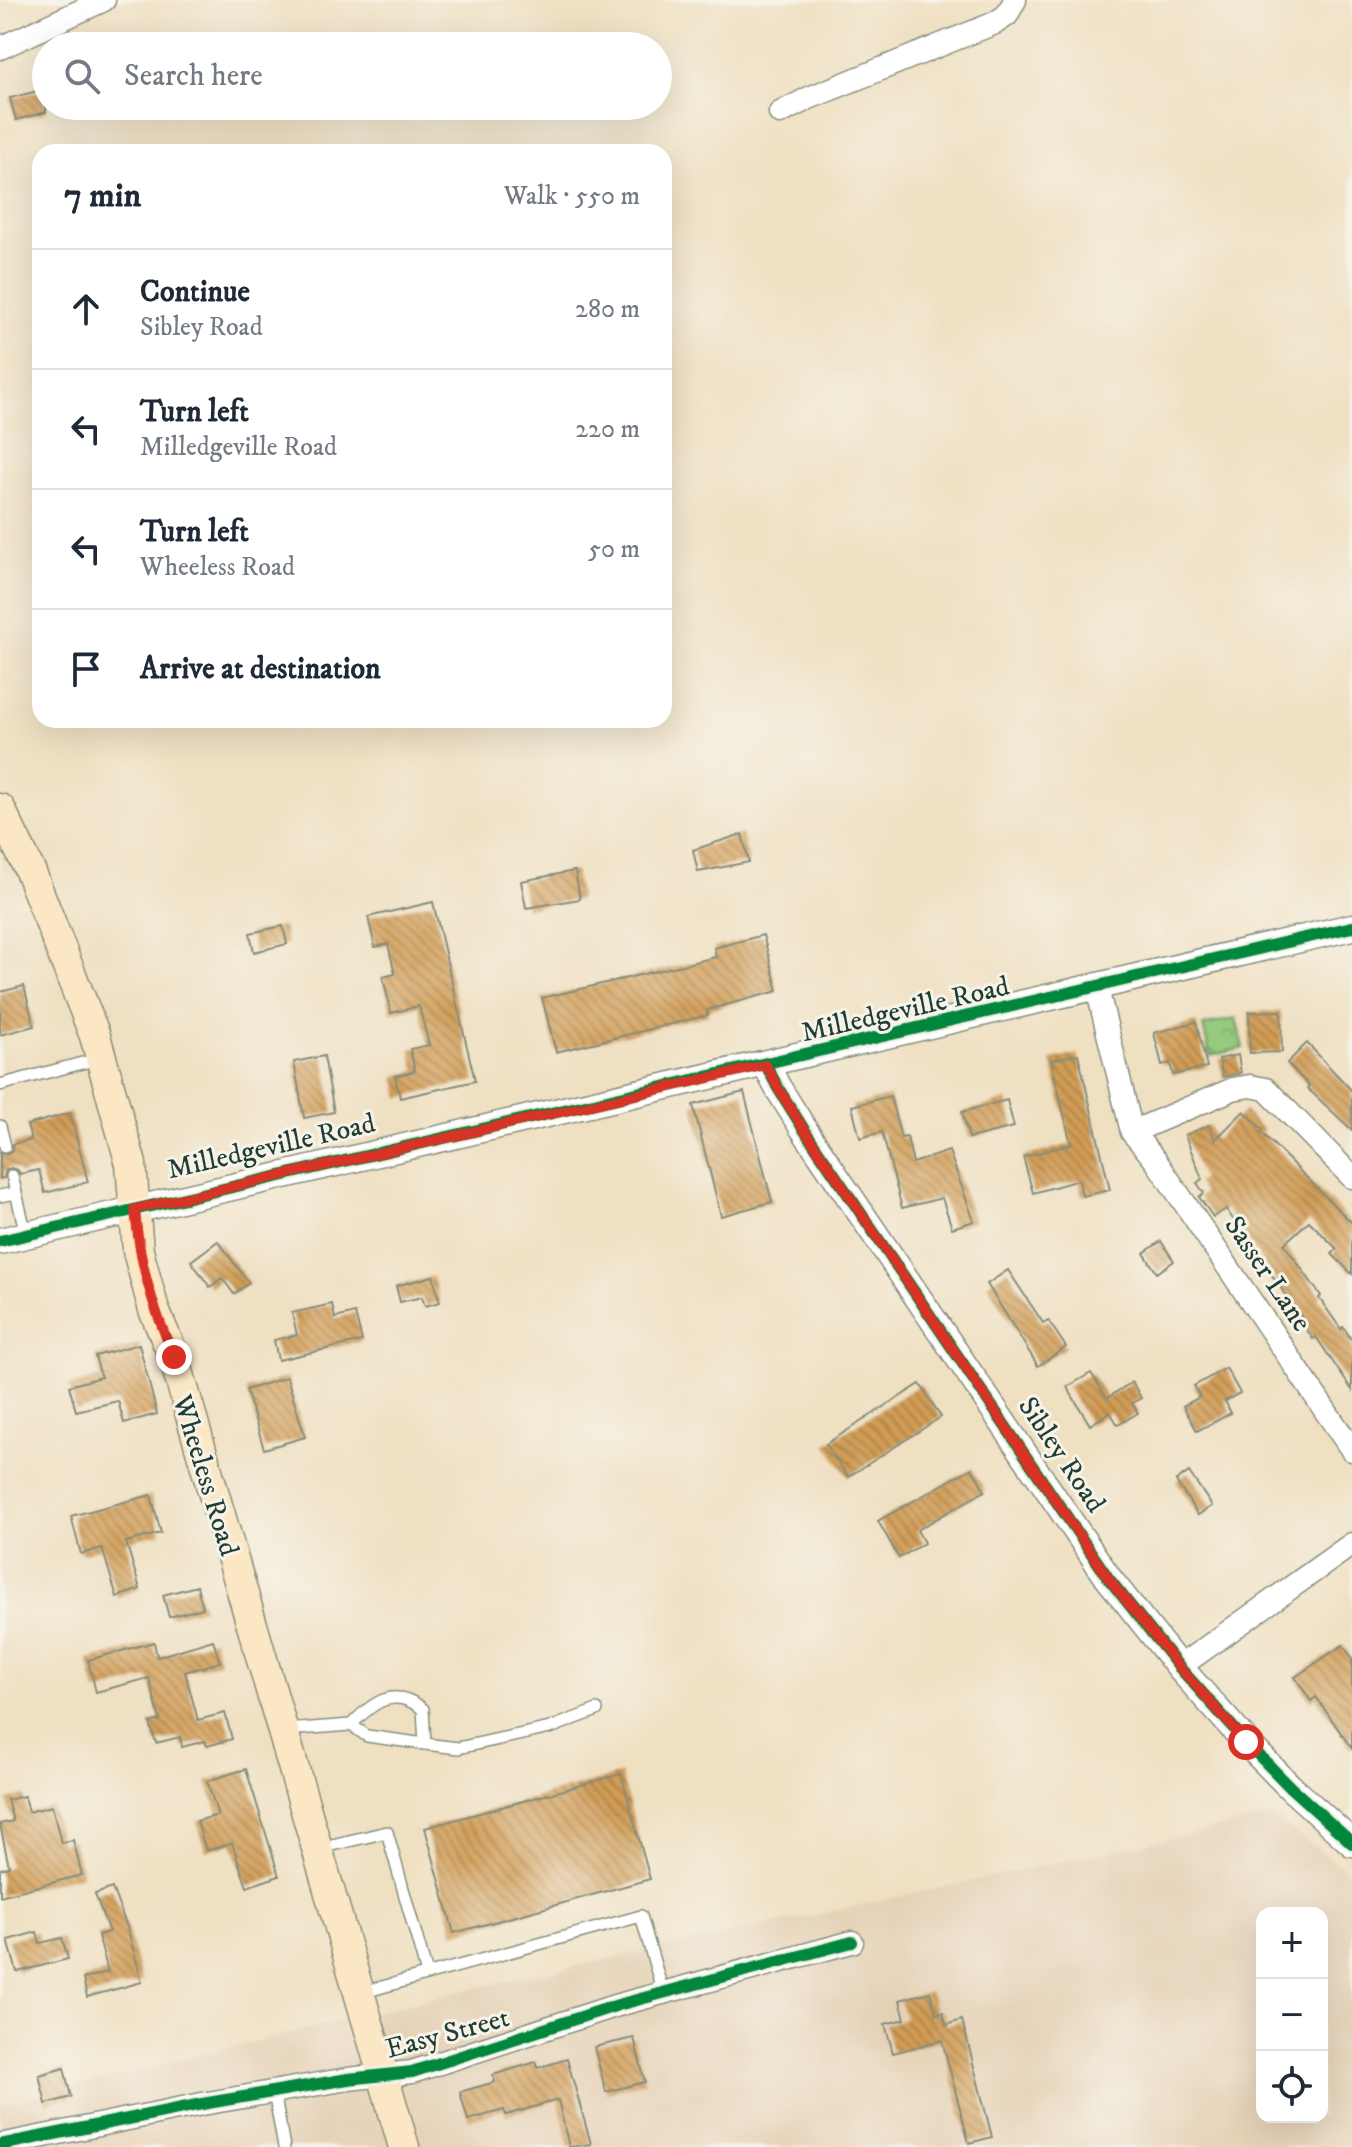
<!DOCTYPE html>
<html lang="en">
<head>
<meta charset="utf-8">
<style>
  :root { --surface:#fff; --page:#f6f6f7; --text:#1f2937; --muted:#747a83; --line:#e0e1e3 }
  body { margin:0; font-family:"IM FELL DW Pica",serif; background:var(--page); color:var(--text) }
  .controls { position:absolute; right:24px; bottom:24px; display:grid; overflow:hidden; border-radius:16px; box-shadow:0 8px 32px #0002 }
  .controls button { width:72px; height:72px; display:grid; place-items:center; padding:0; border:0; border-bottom:2px solid var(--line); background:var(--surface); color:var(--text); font:40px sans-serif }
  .stop { position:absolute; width:24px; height:24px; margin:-18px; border:6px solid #d93025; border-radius:50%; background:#fff }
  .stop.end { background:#d93025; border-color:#fff; box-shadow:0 2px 8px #0008 }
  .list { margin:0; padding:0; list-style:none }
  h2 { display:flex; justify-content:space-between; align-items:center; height:104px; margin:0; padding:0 32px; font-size:34px }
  h2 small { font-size:26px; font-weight:400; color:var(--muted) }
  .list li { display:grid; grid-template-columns:52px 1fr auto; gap:24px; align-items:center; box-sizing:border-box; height:120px; padding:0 32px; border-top:2px solid var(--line) }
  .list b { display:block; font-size:30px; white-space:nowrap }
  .list p { margin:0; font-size:26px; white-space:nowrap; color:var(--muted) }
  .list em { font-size:26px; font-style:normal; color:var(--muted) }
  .icon { flex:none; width:44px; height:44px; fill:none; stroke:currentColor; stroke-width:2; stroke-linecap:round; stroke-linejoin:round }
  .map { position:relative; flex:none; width:1352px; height:2147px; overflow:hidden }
  .search { position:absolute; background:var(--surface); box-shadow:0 8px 32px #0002; left:32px; top:32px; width:640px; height:88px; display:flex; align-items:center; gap:20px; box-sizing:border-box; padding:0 28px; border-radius:44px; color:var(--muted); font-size:30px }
  .panel { position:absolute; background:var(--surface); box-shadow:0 8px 32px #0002; left:32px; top:144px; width:640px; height:584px; border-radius:24px }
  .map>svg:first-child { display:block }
</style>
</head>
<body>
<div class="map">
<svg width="1352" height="2147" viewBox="0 0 1352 2147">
  <defs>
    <pattern id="park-crowns" width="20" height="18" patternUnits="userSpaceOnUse" patternTransform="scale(2)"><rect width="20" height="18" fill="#96cb7d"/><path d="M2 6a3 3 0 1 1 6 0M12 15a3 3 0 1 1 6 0" fill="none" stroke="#7aa667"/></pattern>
    <pattern id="building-back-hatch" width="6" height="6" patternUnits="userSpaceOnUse" patternTransform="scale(2)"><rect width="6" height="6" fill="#d19c55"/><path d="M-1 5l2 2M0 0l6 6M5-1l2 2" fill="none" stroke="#a98047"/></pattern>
  </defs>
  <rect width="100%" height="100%" fill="#f7f3e8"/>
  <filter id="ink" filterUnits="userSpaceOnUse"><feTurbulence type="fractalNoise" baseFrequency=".0125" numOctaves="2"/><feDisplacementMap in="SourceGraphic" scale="16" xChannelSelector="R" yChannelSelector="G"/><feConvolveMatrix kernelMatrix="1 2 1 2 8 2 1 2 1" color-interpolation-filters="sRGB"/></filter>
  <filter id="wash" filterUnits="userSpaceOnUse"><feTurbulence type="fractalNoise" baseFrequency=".006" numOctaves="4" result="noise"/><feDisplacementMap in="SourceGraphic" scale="32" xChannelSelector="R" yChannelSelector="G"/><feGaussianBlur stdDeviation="1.8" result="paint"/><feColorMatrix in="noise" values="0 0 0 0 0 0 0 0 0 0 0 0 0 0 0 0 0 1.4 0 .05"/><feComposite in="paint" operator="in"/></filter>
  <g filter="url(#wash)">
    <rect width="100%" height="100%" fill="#efe0c2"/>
    <path fill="#e5d1b6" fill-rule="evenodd" d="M1273 1816 1352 1874V2147H0V2105L443 1995ZM1262 1913H1322V2117H1262Z"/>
    <path fill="url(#park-crowns)" stroke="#5a8458" stroke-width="2" d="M1236 1018 1243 1048 1210 1056 1203 1026Z"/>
    <g id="blocks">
      <g fill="url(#building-back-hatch)">
        <path d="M46 89V112L16 120 10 98Z"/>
        <path d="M742 834 749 862 698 872 693 850Z"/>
        <path d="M575 871 580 899 526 908 521 881Z"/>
        <path d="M433 902 475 1081 400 1098 395 1076 415 1071 410 1049 429 1045 419 1006 391 1013 383 977 395 974 388 944 375 947 368 917Z"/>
        <path d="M283 926 287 944 254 952 250 933Z"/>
        <path d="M763 935 778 991 707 1010 708 1015 556 1052 542 998 716 957 714 948Z"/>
        <path d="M24 986 34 1026 0 1035V992Z"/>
        <path d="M1281 1011 1282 1052 1250 1053 1249 1012Z"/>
        <path d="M1196 1022 1207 1067 1173 1075 1170 1063 1162 1065 1154 1033Z"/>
        <path d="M1307 1043 1352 1091V1130L1307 1088 1309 1086 1287 1063Z"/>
        <path d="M1078 1054 1110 1190 1082 1196 1079 1180 1033 1193 1023 1157 1071 1144 1051 1060Z"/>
        <path d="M1238 1055 1241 1073 1223 1077 1219 1059Z"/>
        <path d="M324 1056 334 1112 304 1118 294 1062Z"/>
        <path d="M744 1092 772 1202 721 1216 693 1105Z"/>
        <path d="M890 1096 901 1138 907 1137 913 1163 949 1151 974 1221 952 1228 942 1198 902 1208 882 1132 860 1138 852 1106Z"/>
        <path d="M1007 1100 1014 1127 969 1138 962 1112Z"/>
        <path d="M1244 1111 1263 1130 1261 1132 1352 1223V1274L1332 1254 1337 1249 1309 1221 1284 1244 1321 1296 1319 1298 1341 1329 1343 1327 1352 1340V1390L1316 1337 1313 1339 1299 1318 1301 1317 1226 1209 1213 1217 1199 1197 1204 1193 1197 1183 1202 1179 1185 1135 1209 1125 1215 1140Z"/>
        <path d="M70 1113 88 1182 45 1193 39 1170 20 1174 18 1170 11 1168 6 1170 4 1178 0 1179V1153L8 1154 13 1149V1144L31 1140 27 1125Z"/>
        <path d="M218 1241 249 1283 234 1294 222 1278 210 1287 191 1261Z"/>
        <path d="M1161 1241 1174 1261 1157 1273 1144 1253Z"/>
        <path d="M1008 1270 1043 1323 1048 1320 1066 1347 1038 1366 987 1284Z"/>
        <path d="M433 1276 440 1302 425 1306 422 1297 400 1302 396 1286Z"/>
        <path d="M332 1304 335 1318 355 1313 362 1341 278 1360 274 1340 297 1335 292 1313Z"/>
        <path d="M139 1344 157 1414 124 1423 118 1401 76 1411 69 1386 101 1377 95 1356Z"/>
        <path d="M1226 1368 1240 1393 1225 1401 1231 1413 1197 1431 1183 1406 1200 1397 1194 1386Z"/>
        <path d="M1091 1373 1107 1398 1132 1382 1141 1398 1132 1403 1138 1413 1118 1425 1110 1412 1090 1425 1067 1387Z"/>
        <path d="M287 1377 305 1437 264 1449 246 1390Z"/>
        <path d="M920 1384 941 1417 848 1477 826 1444Z"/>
        <path d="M972 1468 985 1491 917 1530 924 1543 899 1558 878 1521Z"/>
        <path d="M1189 1472 1212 1506 1198 1515 1176 1481Z"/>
        <path d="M151 1495 161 1533 126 1542 140 1589 117 1597 102 1548 81 1554 71 1516Z"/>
        <path d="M197 1586 203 1608 169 1617 163 1595Z"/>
        <path d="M213 1640 220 1662 185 1672 198 1720 225 1713 232 1739 207 1746 205 1741 182 1747 180 1737 156 1743 150 1723 160 1720 149 1678 96 1692 88 1660 154 1642 157 1657Z"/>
        <path d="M1343 1645 1352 1658V1749L1316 1697 1311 1701 1295 1677Z"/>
        <path d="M246 1769 279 1876 247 1887 232 1843 206 1851 197 1821 218 1815 207 1781Z"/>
        <path d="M621 1774 650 1879 454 1933 425 1828Z"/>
        <path d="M24 1796 28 1812 52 1806 61 1843 73 1840 82 1875 0 1896V1869L9 1867 0 1824 13 1821 7 1800Z"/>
        <path d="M112 1888 127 1927 142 1982 87 1997 83 1979 108 1972 98 1935 109 1932 95 1894Z"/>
        <path d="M37 1932 40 1943 62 1938 68 1959 17 1972 8 1940Z"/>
        <path d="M930 1992 936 2014 943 2012 946 2025 962 2020 992 2137 969 2143 942 2040 893 2053 885 2024 905 2019 900 2000Z"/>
        <path d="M634 2038 645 2082 606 2092 594 2047Z"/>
        <path d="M567 2059 591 2144 569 2147 558 2100 506 2115 504 2110 468 2120 460 2092 495 2082 493 2075 536 2062 538 2068Z"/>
        <path d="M64 2068 71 2097 46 2104 39 2075Z"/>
      </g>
    </g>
  </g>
  <g filter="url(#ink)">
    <use href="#blocks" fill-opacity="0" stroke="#878e7b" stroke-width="2"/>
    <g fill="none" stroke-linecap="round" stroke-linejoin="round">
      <g stroke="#878e7b" stroke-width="14">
        <g id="service">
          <path d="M0 1085 101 1058"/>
          <path d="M0 1126 5 1146"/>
          <path d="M12 1176 26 1234"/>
          <path d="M0 1196 15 1193"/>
          <path d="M285 1730 351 1725 367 1736 425 1744 423 1709C394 1686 373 1702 351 1725"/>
          <path d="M425 1744 458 1748 550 1728 597 1710"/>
          <path d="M319 1848 387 1832 427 1974"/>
          <path d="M360 1993 641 1916 663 1993"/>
          <path d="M274 2092 284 2147"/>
        </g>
      </g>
      <g stroke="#878e7b" stroke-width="25">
        <g id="minor">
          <path d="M0 48 104 0"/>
          <path d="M780 113 809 98 995 23 1007 15 1015 0"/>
          <path d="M1097 988 1132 1132 1156 1161 1352 1450"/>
          <path d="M1132 1132 1233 1089 1250 1086 1266 1089 1352 1177"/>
          <path d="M1179 1667 1352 1544"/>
          <path d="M0 2145 202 2104 348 2079 412 2072 618 2005 852 1942"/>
        </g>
      </g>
      <g stroke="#878e7b" stroke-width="29">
        <g id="tertiary">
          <path d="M766 1065 778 1088 803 1128 1109 1579 1179 1667 1246 1742 1290 1787 1352 1843"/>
          <path d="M0 1241 1352 927"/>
        </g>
      </g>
      <g stroke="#878e7b" stroke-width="33">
        <path id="secondary" d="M0 809 31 873 95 1036 131 1164 138 1251 154 1310 174 1357 404 2147"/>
      </g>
      <use href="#service" stroke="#fff" stroke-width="11"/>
      <use href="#minor" stroke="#fff" stroke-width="22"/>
      <use href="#tertiary" stroke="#fff" stroke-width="26"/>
      <use href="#secondary" stroke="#fbe7c3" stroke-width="30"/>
      <g stroke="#f7f3e8" stroke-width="17">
        <g id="cycleway">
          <path d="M766 1065 778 1088 803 1128 1109 1579 1179 1667 1246 1742 1290 1787 1352 1843"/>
          <path d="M0 1241 1352 927"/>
          <path d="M0 2145 202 2104 348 2079 412 2072 618 2005 852 1942"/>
        </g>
      </g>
      <use href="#cycleway" stroke="#00873e" stroke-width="12"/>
    </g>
  </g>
  <g fill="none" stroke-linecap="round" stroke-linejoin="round" filter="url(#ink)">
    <path stroke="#d93025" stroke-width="10" d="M174 1357C153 1307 139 1264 135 1209L766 1065 778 1088 803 1128 1109 1579 1179 1667 1246 1742"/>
  </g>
  <g text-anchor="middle" stroke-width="6" stroke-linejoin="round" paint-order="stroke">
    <g font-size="28" fill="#1f3d34" stroke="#f7f3e8">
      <text transform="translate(905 1008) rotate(-13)" y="10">Milledgeville Road</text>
      <text transform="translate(271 1145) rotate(-13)" y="10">Milledgeville Road</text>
      <text transform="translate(1269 1273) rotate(56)" y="10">Sasser Lane</text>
      <text transform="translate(1063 1454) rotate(56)" y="10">Sibley Road</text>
      <text transform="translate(207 1475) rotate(73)" y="10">Wheeless Road</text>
      <text transform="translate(447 2032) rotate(-15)" y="10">Easy Street</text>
    </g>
  </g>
</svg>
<div class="controls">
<button>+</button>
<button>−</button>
<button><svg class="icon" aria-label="locate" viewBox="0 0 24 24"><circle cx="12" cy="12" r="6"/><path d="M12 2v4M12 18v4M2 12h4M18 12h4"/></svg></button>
</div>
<div class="stop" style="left:1246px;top:1742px"></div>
<div class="stop end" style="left:174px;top:1357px"></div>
<div class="search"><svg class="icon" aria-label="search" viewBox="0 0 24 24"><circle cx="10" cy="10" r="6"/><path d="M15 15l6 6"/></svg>Search here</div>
<section class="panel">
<h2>7 min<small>Walk · 550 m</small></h2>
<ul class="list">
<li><svg class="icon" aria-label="ahead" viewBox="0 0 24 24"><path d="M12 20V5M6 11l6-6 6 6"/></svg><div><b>Continue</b><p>Sibley Road</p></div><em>280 m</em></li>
<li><svg class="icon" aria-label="left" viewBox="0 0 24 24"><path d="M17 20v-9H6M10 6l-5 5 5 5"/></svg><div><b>Turn left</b><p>Milledgeville Road</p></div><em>220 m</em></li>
<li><svg class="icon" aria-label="left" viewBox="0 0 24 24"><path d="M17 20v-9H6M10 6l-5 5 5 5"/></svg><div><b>Turn left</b><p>Wheeless Road</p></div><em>50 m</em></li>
<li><svg class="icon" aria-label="arrive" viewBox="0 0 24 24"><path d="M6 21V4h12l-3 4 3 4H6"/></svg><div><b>Arrive at destination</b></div></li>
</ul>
</section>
</div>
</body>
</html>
